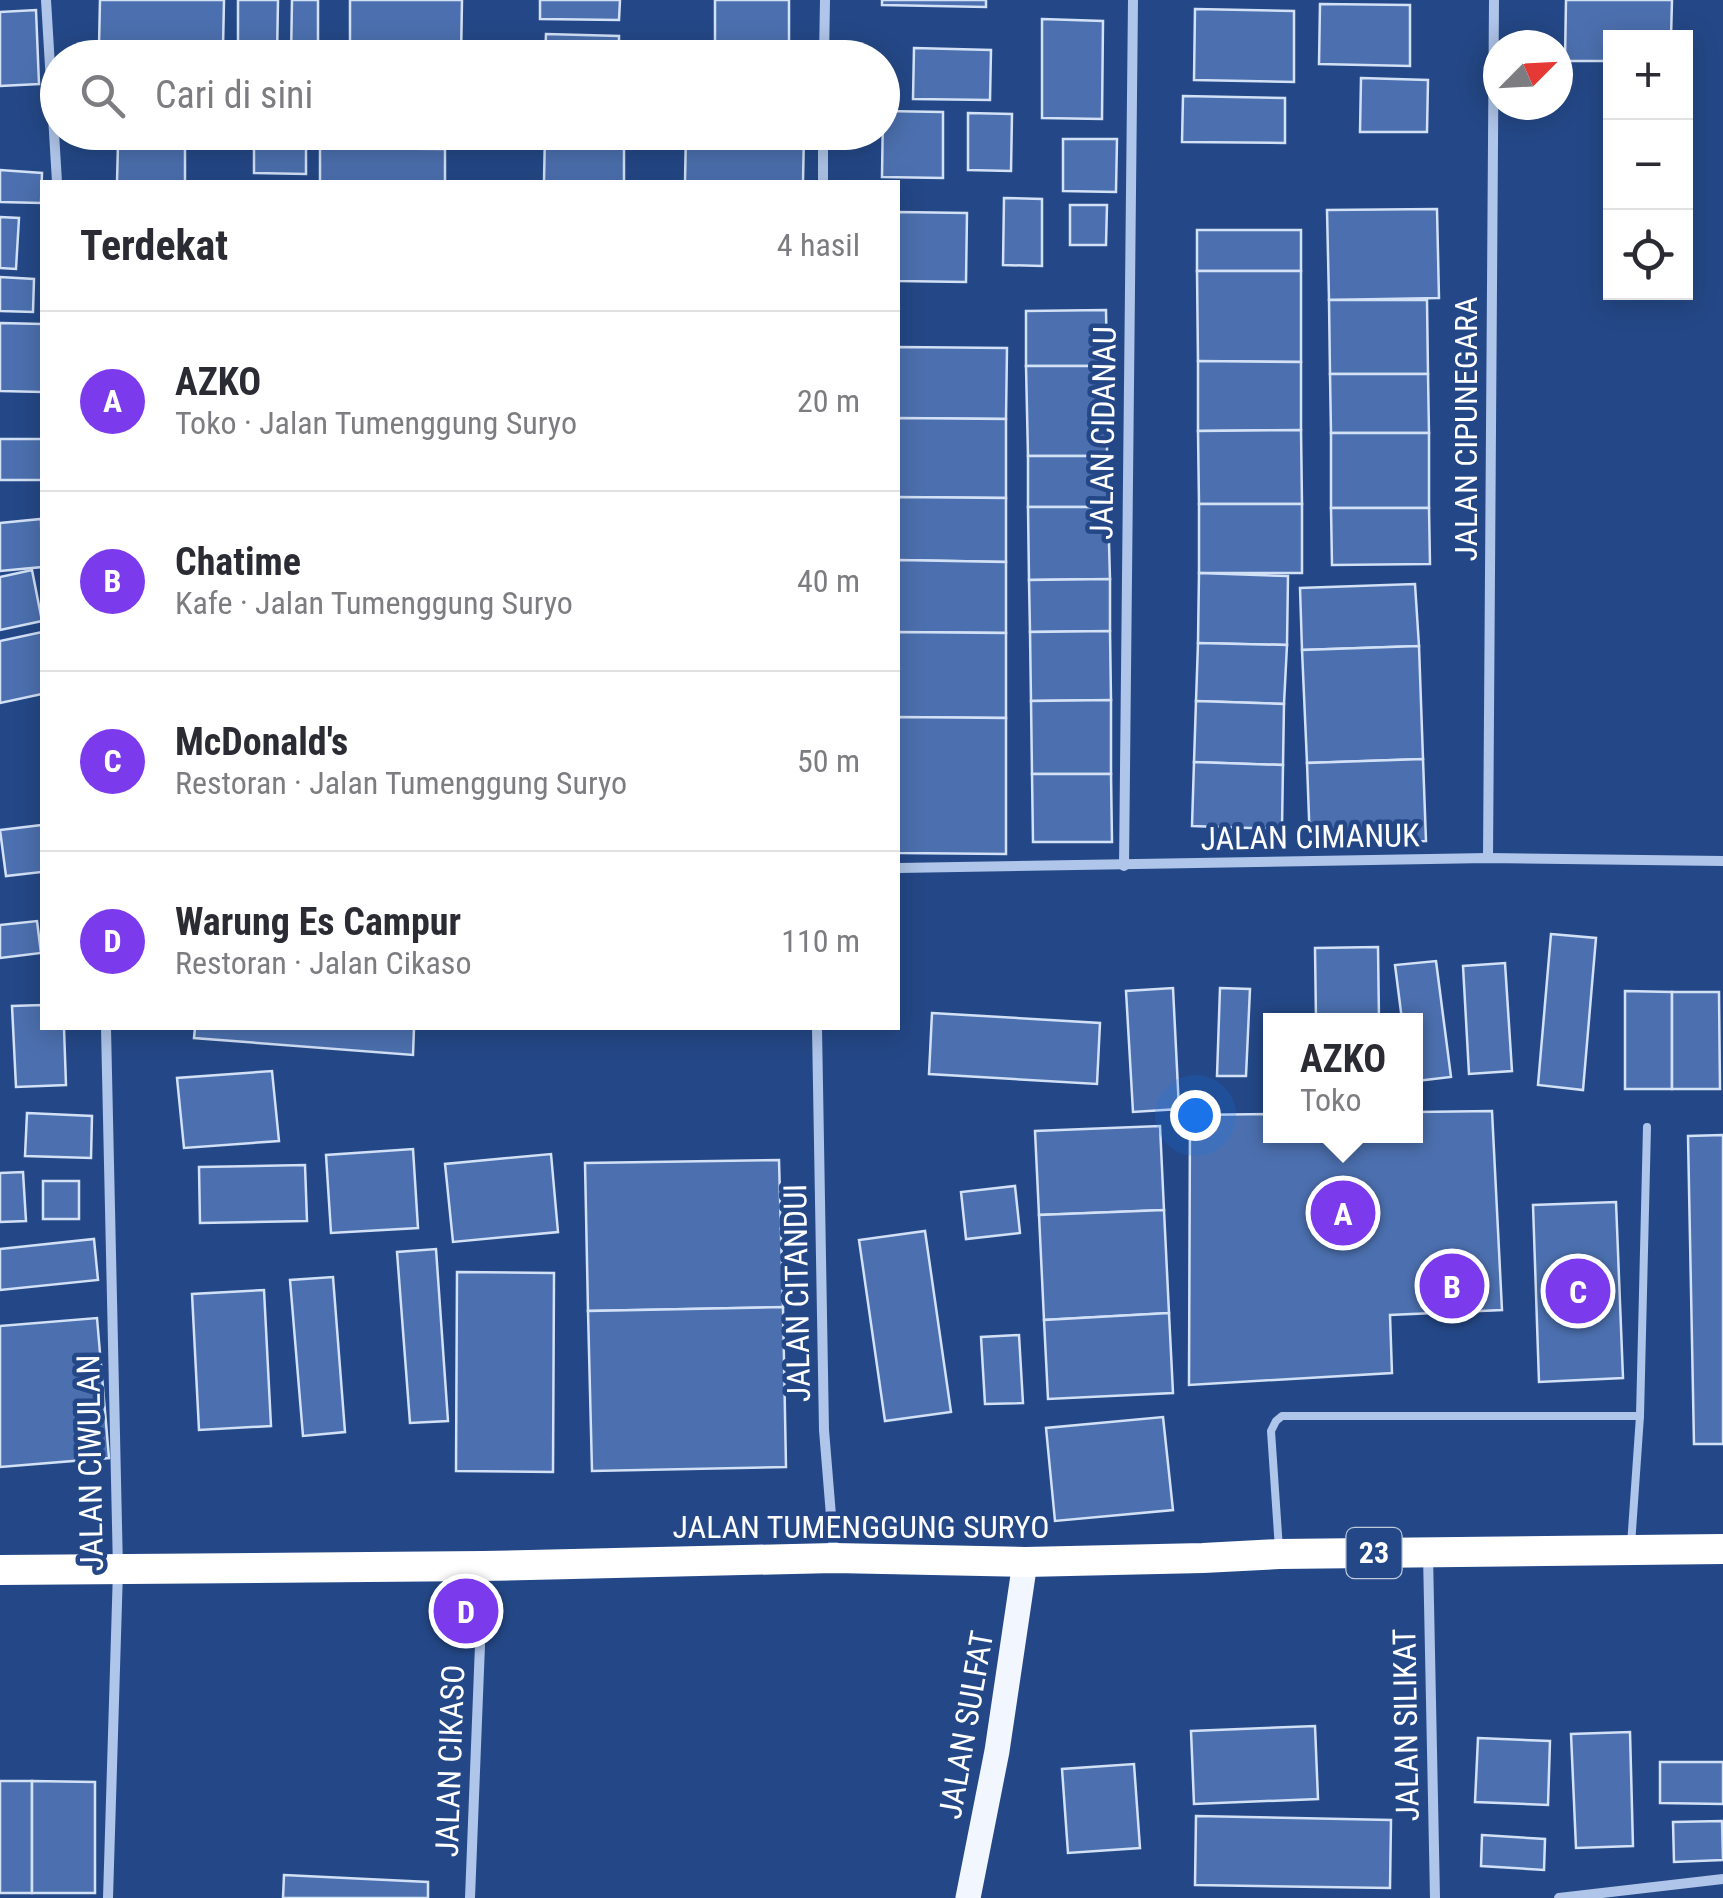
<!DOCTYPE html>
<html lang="id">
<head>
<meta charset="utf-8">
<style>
  :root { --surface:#fff; --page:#f2f2f3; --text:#2b2b33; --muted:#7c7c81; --line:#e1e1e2; --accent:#7c3aed }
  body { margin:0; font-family:"Roboto Condensed",sans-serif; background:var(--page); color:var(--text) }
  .controls { position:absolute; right:30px; top:30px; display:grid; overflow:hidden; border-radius:0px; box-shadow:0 5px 25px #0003 }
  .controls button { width:90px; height:90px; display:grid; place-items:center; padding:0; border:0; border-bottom:2px solid var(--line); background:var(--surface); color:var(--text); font:50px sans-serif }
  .compass { position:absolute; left:1483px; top:30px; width:90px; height:90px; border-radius:50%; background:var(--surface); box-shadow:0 5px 25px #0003; rotate:66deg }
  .you { position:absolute; left:1195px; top:1115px; width:35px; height:35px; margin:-25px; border:8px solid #fff; border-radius:50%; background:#1a73e8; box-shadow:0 0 0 15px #1a73e833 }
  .badge { display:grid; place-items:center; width:65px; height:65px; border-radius:50%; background:var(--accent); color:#fff; font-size:32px; font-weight:700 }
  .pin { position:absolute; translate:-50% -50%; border:5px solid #fff; box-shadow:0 2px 10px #0006 }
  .popup { position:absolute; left:1263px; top:1013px; width:160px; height:130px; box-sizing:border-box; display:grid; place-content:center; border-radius:0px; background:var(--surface); filter:drop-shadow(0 2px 8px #0005); font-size:32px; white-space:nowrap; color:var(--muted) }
  .popup b { font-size:38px; color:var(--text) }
  .popup::after { content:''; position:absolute; left:50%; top:100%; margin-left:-20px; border:20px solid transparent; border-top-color:var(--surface) }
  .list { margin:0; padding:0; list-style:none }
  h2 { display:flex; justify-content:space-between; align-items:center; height:130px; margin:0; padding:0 40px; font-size:42px }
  h2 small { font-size:32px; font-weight:400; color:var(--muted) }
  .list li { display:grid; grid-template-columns:65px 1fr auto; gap:30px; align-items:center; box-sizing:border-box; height:180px; padding:0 40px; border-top:2px solid var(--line) }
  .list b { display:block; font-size:38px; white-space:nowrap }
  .list p { margin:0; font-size:32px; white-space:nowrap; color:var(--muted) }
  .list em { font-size:32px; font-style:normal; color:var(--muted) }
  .icon { flex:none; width:55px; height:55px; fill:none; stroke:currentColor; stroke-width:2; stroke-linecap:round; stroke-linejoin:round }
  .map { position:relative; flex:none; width:1723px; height:1898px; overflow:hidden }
  .search { position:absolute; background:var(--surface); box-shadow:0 5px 25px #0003; left:40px; top:40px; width:860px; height:110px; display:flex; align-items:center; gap:25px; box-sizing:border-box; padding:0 35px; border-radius:55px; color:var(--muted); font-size:38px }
  .panel { position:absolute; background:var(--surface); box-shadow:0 5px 25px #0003; left:40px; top:180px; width:860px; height:850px; border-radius:0px }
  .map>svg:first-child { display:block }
</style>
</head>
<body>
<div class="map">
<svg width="1723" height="1898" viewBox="0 0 1723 1898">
  <rect width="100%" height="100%" fill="#244887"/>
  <g fill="#4c70af" stroke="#d3e1f7" stroke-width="2.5">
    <path d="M100 0H224L223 48 99 46Z"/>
    <path d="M238 0H278L277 58H238Z"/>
    <path d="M292 0H318V58H291Z"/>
    <path d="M350 0H462L461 58H350Z"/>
    <path d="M540 0H620L619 20 540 19Z"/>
    <rect x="715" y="0" width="74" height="58"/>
    <path d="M882 0H986V7L882 5Z"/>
    <path d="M1566 0H1672L1671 38H1610V61H1565Z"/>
    <path d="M1320 4 1410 5V66L1319 64Z"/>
    <path d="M1195 9 1294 11V82L1194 80Z"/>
    <path d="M36 10 39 84 0 86V12Z"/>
    <path d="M1042 19 1103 21 1102 119 1042 118Z"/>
    <path d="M546 34 619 36V58H545Z"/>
    <path d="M914 48 991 50 990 100 913 99Z"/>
    <path d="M1361 78 1428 80 1427 132H1360Z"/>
    <path d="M1183 96 1285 98V143L1182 142Z"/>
    <path d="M883 111 943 112V178L882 177Z"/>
    <path d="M968 113 1012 114 1011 171 968 170Z"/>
    <path d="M254 132H306V174L254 173Z"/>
    <path d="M356 132H430V146L355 145Z"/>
    <path d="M545 132H624V182H544Z"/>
    <path d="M686 132H804L803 182H685Z"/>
    <path d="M1063 139H1117L1116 192 1063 191Z"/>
    <path d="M118 144 185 145V182H117Z"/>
    <path d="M320 148 445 149V182H320Z"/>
    <path d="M0 170 42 173 41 203 0 202Z"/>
    <path d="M1004 198 1042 199V266L1003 265Z"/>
    <path d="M1070 205H1107L1106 245H1070Z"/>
    <path d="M1437 209 1439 298 1329 300 1327 210Z"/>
    <path d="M898 212 967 213 966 282 898 281Z"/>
    <path d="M0 217 19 218 16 269 0 268Z"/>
    <rect x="1197" y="230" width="104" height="41"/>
    <path d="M1197 271H1301V362L1198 361Z"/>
    <path d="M0 277 34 279 33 312 0 311Z"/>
    <path d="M1329 300H1427L1428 374H1330Z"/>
    <path d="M1106 310 1107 366H1026V311Z"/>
    <path d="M0 323 42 324V392L0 391Z"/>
    <path d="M898 347 1007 348 1006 419 898 418Z"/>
    <path d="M1198 361 1301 362V430L1198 431Z"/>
    <path d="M1026 366H1107V456H1028Z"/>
    <path d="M1330 374H1428L1429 433H1331Z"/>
    <path d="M898 418 1006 419V498L898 497Z"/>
    <path d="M1301 430 1302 504H1199L1198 431Z"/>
    <rect x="1331" y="433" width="98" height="75"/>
    <rect x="0" y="439" width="42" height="41"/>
    <path d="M1028 456H1107L1108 507H1028Z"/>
    <path d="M898 497 1006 498V562L898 560Z"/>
    <rect x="1199" y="504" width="103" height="69"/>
    <path d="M1028 507H1108L1110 579 1029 580Z"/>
    <path d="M1331 508H1429L1430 564 1332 565Z"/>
    <path d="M41 519 42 567 0 571V523Z"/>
    <path d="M898 560 1006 562V633L898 632Z"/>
    <path d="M32 570 42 621 0 630V577Z"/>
    <path d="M1199 573 1288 576 1287 645 1198 643Z"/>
    <path d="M1110 579V631L1030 632 1029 580Z"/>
    <path d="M1415 584 1419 646 1302 650 1300 588Z"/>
    <path d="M1110 631 1111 700 1031 701 1030 632Z"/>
    <path d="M42 632V694L0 703V641Z"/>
    <path d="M898 632 1006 633V718L898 717Z"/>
    <path d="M1198 643 1287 645 1284 704 1196 701Z"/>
    <path d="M1419 646 1423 759 1307 763 1302 650Z"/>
    <path d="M1111 700V774H1032L1031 701Z"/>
    <path d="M1196 701 1284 704 1283 765 1194 762Z"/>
    <path d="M898 717 1006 718V854L898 853Z"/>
    <path d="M1423 759 1426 841 1310 845 1307 763Z"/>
    <path d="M1194 762 1283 765 1282 829 1192 826Z"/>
    <path d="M1032 774H1111L1112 842H1033Z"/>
    <path d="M42 825V872L6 876 0 830Z"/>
    <path d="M37 921 41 953 0 958V925Z"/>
    <path d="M1551 934 1596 938 1583 1090 1538 1085Z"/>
    <path d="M1378 947 1379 1020H1316L1315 948Z"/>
    <path d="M1436 961 1451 1077 1416 1081V1020H1402L1395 965Z"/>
    <path d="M1505 963 1512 1071 1469 1074 1463 966Z"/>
    <path d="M1173 988 1179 1109 1133 1112 1126 991Z"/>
    <path d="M1220 988 1250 989 1246 1076H1217Z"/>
    <path d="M1625 991 1672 992V1089H1625Z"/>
    <path d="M1672 992H1719L1720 1089H1672Z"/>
    <path d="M42 1005V1028H64L66 1085 16 1087 12 1006Z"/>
    <path d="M932 1013 1100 1023 1097 1084 929 1074Z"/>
    <path d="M195 1028H414L413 1055 194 1038Z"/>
    <path d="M272 1071 279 1141 184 1148 177 1078Z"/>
    <path d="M1492 1111 1502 1310 1390 1315 1392 1373 1189 1385 1190 1115 1270 1114V1136H1416V1112Z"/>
    <path d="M27 1113 92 1116 91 1158 25 1156Z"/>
    <path d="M1160 1126 1164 1210 1039 1215 1035 1131Z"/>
    <path d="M1723 1135V1444H1694L1688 1136Z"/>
    <path d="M413 1149 418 1228 331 1233 326 1155Z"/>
    <path d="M551 1154 558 1232 453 1242 445 1164Z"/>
    <path d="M779 1160 783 1307 588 1311 585 1163Z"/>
    <path d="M305 1165 307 1221 200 1223 199 1167Z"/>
    <path d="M23 1172 26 1221 0 1222V1173Z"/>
    <rect x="43" y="1181" width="36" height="38"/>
    <path d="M1015 1186 1020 1233 966 1239 961 1192Z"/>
    <path d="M1616 1202 1623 1378 1539 1382 1533 1205Z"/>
    <path d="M1164 1210 1169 1313 1044 1320 1039 1215Z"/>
    <path d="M925 1231 951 1412 885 1421 859 1240Z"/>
    <path d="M94 1239 98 1280 0 1290V1249Z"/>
    <path d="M436 1249 448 1421 410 1423 397 1252Z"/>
    <path d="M457 1272 554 1273 553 1472 456 1471Z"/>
    <path d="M333 1277 345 1432 303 1436 290 1280Z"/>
    <path d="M264 1290 271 1426 199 1430 192 1294Z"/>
    <path d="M783 1307 786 1467 592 1471 588 1311Z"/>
    <path d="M1169 1313 1173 1393 1048 1399 1044 1320Z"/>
    <path d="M97 1318 109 1458 0 1467V1326Z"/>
    <path d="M1019 1335 1023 1403 985 1404 981 1337Z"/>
    <path d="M1163 1417 1173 1510 1055 1521 1046 1428Z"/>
    <path d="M1315 1726 1318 1799 1194 1804 1191 1731Z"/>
    <path d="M1630 1732 1633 1846 1576 1848 1571 1734Z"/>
    <path d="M1478 1738 1550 1741 1548 1805 1475 1802Z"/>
    <path d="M1660 1762H1723V1804L1660 1803Z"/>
    <path d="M1134 1764 1140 1848 1068 1853 1062 1769Z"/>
    <rect x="0" y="1781" width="32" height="112"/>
    <path d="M32 1781 95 1782V1893H32Z"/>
    <path d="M1196 1816 1391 1820 1390 1888 1195 1885Z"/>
    <path d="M1722 1821 1723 1860 1674 1862 1673 1822Z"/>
    <path d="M1482 1835 1545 1839 1544 1870 1481 1866Z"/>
    <path d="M284 1875 428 1882V1898H283Z"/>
  </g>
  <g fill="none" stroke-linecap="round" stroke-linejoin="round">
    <g stroke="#afc5e9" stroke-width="8">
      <path d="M1631 1545 1640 1416 1647 1127"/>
      <path d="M1279 1549 1271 1431 1276 1421 1282 1416H1640"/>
    </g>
    <g stroke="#afc5e9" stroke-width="10">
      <path d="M46 0 57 182"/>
      <path d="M824 58 825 0"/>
      <path d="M823 182V132"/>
      <path d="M1488 858 1494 0"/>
      <path d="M1124 866 1133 0"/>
      <path d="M898 868 1488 858 1723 861"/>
      <path d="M106 1028 118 1570 108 1898"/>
      <path d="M817 1028 824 1430 834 1552"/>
      <path d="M1428 1554 1435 1898"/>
      <path d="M470 1898 483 1569"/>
      <path d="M1559 1898 1723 1879"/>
    </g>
    <path stroke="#f2f6fe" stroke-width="25" d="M968 1898 997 1751 1025 1562"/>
    <path stroke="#fff" stroke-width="30" d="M0 1570 483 1566 834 1558 1025 1562 1203 1558 1279 1554 1723 1549"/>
  </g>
  <g text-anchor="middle" stroke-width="9" stroke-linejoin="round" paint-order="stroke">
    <rect fill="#244887" stroke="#bdc8db" stroke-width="2.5" x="1346.5" y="1528" width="55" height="50" rx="8"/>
    <g font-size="30" font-weight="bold" fill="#fff">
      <text x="1374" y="1563">23</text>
    </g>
    <g font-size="32" fill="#fff" stroke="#244887">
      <text transform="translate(1466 429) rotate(-90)" y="11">JALAN CIPUNEGARA</text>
      <text transform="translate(1103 433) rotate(-89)" y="11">JALAN CIDANAU</text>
      <text transform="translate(1310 837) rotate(-1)" y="11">JALAN CIMANUK</text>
      <text transform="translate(797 1293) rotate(-91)" y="11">JALAN CITANDUI</text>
      <text transform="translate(90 1463) rotate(-91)" y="11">JALAN CIWULAN</text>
      <text x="861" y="1538">JALAN TUMENGGUNG SURYO</text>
      <text transform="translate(966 1725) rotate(-80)" y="11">JALAN SULFAT</text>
      <text transform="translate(1406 1725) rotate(-91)" y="11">JALAN SILIKAT</text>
      <text transform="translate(450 1761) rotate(-88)" y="11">JALAN CIKASO</text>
    </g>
  </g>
</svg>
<div class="controls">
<button>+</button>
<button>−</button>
<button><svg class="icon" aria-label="locate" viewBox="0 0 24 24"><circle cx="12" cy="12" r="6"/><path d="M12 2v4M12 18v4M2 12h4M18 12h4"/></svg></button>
</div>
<svg class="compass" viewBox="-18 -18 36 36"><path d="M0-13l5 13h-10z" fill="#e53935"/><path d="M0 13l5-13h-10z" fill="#7c7c81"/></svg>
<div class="you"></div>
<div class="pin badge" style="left:1343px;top:1213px">A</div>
<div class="popup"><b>AZKO</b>Toko</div>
<div class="pin badge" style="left:1452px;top:1286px">B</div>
<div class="pin badge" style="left:1578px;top:1291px">C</div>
<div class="pin badge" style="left:466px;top:1611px">D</div>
<div class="search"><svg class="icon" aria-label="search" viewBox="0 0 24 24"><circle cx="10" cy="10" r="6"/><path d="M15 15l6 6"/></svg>Cari di sini</div>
<section class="panel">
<h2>Terdekat<small>4 hasil</small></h2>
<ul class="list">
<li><span class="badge">A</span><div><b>AZKO</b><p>Toko · Jalan Tumenggung Suryo</p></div><em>20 m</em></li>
<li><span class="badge">B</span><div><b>Chatime</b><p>Kafe · Jalan Tumenggung Suryo</p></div><em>40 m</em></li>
<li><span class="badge">C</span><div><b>McDonald's</b><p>Restoran · Jalan Tumenggung Suryo</p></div><em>50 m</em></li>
<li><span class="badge">D</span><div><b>Warung Es Campur</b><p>Restoran · Jalan Cikaso</p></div><em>110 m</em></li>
</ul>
</section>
</div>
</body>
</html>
